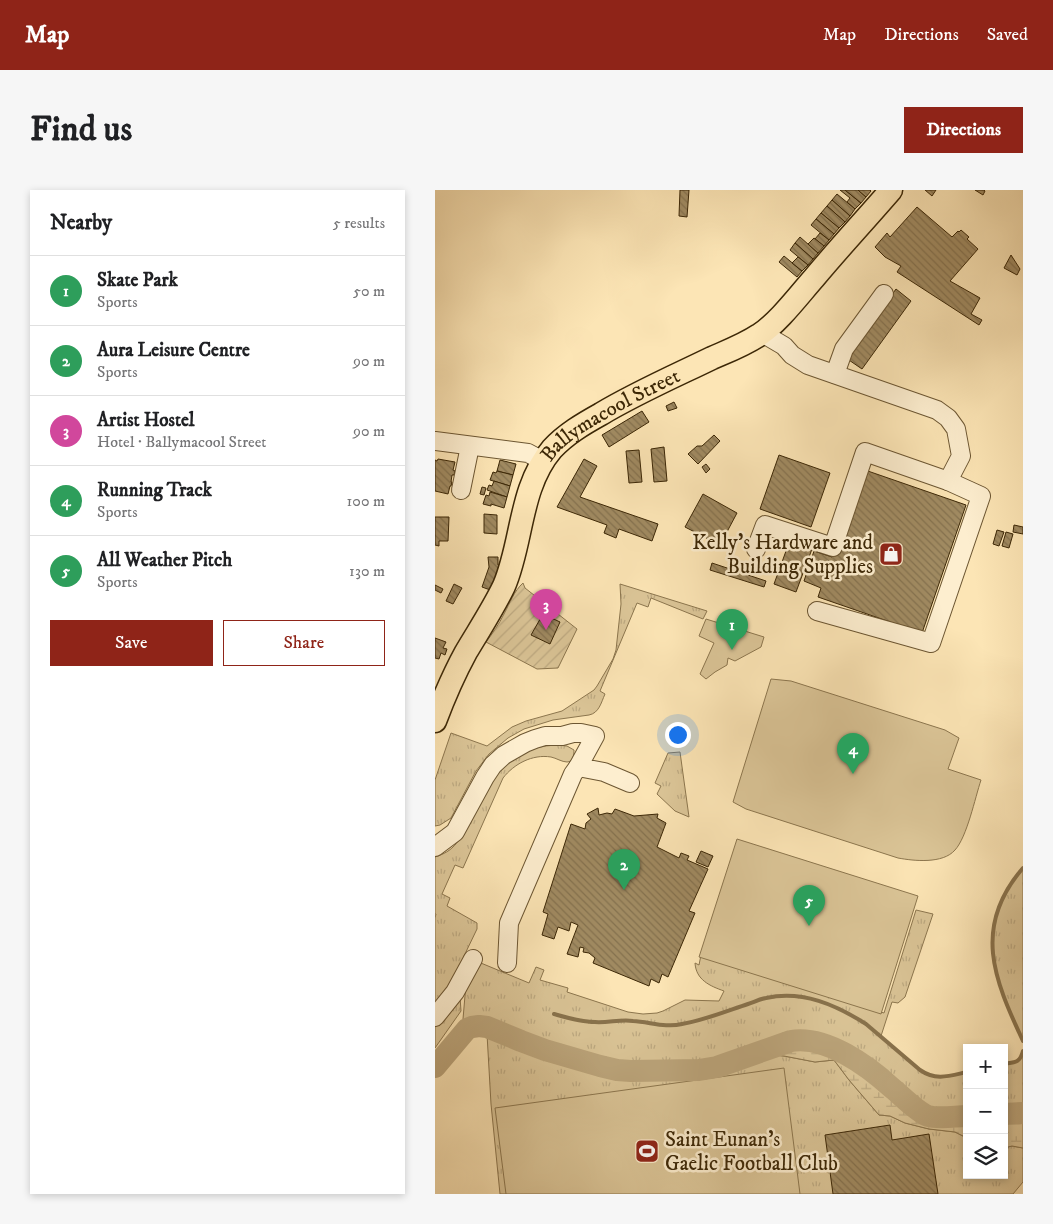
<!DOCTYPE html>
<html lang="en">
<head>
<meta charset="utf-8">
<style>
  :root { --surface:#fff; --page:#f6f6f6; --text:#202124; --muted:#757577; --line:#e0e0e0; --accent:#8f2418 }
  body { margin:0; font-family:"IM FELL DW Pica",serif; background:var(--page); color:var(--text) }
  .controls { position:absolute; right:15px; bottom:15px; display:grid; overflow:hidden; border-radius:0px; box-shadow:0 2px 8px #0003 }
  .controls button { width:45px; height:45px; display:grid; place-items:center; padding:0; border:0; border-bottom:1px solid var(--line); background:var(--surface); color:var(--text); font:25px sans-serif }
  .you { position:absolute; left:242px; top:544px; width:18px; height:18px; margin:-12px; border:4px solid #fff; border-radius:50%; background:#1a73e8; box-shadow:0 0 0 8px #1a73e833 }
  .badge { display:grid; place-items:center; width:32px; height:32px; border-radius:50%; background:var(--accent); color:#fff; font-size:16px; font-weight:700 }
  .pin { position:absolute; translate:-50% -41px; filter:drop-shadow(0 1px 2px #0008) }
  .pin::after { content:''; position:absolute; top:26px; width:18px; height:15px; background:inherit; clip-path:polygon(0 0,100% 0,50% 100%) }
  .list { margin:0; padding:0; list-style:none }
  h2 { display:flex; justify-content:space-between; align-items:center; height:65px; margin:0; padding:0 20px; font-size:21px }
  h2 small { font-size:16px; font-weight:400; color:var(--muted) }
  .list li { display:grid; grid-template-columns:32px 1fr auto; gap:15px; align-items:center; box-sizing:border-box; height:70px; padding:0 20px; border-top:1px solid var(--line) }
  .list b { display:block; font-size:19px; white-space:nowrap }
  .list p { margin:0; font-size:16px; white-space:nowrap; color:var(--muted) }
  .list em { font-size:16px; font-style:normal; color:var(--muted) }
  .actions { display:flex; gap:10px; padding:15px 20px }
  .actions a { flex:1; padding:11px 0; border:1px solid var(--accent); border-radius:0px; text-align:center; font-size:18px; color:var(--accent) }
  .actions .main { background:var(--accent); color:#fff }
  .icon { flex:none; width:28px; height:28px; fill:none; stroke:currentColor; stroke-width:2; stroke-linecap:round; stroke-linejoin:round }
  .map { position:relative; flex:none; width:588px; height:1004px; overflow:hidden; border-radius:0px }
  header { display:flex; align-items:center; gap:30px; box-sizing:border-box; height:70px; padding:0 25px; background:var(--accent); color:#fff }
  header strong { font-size:24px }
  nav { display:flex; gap:28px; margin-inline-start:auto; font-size:18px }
  .intro { display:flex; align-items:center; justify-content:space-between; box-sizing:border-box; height:120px; padding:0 30px }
  h1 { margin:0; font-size:35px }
  .button { padding:12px 22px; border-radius:0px; background:var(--accent); color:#fff; font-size:18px; font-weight:700 }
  main { display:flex; gap:30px; padding:0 30px }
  aside { flex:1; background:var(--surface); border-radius:0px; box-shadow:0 2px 8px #0003 }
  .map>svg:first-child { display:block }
</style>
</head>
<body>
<header>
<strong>Map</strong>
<nav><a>Map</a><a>Directions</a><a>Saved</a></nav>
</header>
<div class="intro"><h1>Find us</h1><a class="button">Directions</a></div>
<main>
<aside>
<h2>Nearby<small>5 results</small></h2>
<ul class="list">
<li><span class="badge" style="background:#2e9e5b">1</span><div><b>Skate Park</b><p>Sports</p></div><em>50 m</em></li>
<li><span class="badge" style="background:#2e9e5b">2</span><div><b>Aura Leisure Centre</b><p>Sports</p></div><em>90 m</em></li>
<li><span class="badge" style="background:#d1479c">3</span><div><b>Artist Hostel</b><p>Hotel · Ballymacool Street</p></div><em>90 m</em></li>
<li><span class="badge" style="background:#2e9e5b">4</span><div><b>Running Track</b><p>Sports</p></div><em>100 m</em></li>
<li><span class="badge" style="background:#2e9e5b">5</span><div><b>All Weather Pitch</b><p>Sports</p></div><em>130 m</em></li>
</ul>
<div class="actions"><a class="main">Save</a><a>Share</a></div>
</aside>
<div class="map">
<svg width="588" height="1004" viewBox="0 0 588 1004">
  <defs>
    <pattern id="grass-tufts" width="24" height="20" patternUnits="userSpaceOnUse" patternTransform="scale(1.25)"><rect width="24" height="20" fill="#dbc597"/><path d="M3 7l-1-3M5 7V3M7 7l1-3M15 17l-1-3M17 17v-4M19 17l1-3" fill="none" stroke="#bda981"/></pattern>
    <pattern id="wetland-marsh" width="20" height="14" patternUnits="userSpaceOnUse" patternTransform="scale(1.25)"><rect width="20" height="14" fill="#dbc597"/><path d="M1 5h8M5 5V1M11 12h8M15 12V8" fill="none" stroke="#bda981"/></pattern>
    <pattern id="garden-furrows" width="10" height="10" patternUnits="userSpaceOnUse" patternTransform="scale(1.25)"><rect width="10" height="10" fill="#dbc597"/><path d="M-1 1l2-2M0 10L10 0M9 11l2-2" fill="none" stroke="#bda981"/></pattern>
    <pattern id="building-back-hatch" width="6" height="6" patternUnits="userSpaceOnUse" patternTransform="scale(1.25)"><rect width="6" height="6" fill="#a08a61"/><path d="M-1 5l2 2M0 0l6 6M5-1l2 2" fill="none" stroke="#84714e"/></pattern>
  </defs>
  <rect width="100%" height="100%" fill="#fce5b5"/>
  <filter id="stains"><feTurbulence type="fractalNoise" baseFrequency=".004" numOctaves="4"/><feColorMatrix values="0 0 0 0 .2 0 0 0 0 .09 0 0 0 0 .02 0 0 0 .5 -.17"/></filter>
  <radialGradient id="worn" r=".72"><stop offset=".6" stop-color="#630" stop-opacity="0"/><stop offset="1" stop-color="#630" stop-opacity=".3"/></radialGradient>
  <g fill="url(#grass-tufts)" stroke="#8c764e">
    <path d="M185 394 272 421 268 429 216 408 213 417 202 413 165 501 170 504C166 513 164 523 154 525L118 530 89 539 73 548 54 564 41 581 16 628 5 635 0 636V590L16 543 52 556 77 537 91 531 127 521 159 500 162 496 178 469 181 460 186 414Z"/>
    <path d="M121 555 132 556 139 560C139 565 138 572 132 572 127 572 121 568 116 567 97 564 79 574 68 588L28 678 20 675 7 704 15 708 12 716 42 733V739L29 766 94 793 101 777 109 780 105 790 133 798 132 802 193 822 208 824 222 823 228 821 250 810 284 811 289 801C275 796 261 790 260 773L264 775 266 765 449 823 481 720 498 724 470 807 463 813 457 812 446 846C455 855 486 884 496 886 508 889 520 885 532 882V926L504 927 493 926 480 918 432 876 396 857 382 852 366 849 356 851 309 869 325 870 339 865 349 866 380 872 399 870 414 890 444 925 455 926 470 933 494 939 520 942 532 948V985H569V958L577 956 588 958V992L578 1004H65L56 914 52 844 83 858 138 877 170 883 181 880C151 873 121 863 92 853 74 847 56 834 37 837L28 829 31 794 24 792 26 821 0 858V728L1 724H0V667C19 661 23 652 32 636 56 594 66 558 121 555Z"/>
    <path d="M245 562 254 627 240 621 222 604 226 596 220 593 233 563Z"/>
    <path d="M588 679V851C559 790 537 736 588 679Z"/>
    <path d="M588 861V923L569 924V874C580 872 585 873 588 861Z"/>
  </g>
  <g fill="url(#wetland-marsh)" stroke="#8c764e">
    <path d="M366 849C403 856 429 873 457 897 466 906 481 922 493 926 503 929 521 926 532 926V948L520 942 494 939 470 933 455 926 444 925 414 890 399 870 380 872 349 866 339 865 325 870 307 869 356 851Z"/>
    <path d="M588 923V958L577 956 569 958V924Z"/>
  </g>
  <path fill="url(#garden-furrows)" stroke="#8c764e" d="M88 393 90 398 142 439 123 478 102 479 51 452C58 443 64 434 69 424 75 413 79 401 88 393Z"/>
  <g fill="#dbc597" stroke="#8c764e">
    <path d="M271 429 329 447 326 457 300 471 293 468 292 475 280 482 271 489 265 484 279 453 264 446Z"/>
    <path d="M336 489 356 491 510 540 524 548 513 579 546 590C540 608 532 647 520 660 508 674 479 671 463 668L311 619 298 612Z"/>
    <path d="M302 649 483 706 446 824 264 767Z"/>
    <path d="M349 878 365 1004H71L60 918Z"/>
  </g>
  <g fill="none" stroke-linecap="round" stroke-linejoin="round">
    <g stroke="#88724c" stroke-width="4">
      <path d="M588 678C537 737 559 789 588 851"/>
      <path d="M119 824C133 828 146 832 160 832 173 833 186 829 198 831 215 832 231 838 247 834 270 830 292 821 313 814 319 812 325 809 331 808 368 800 401 815 431 834L485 880C501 891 514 886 532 882"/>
      <path d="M569 874C580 872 585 873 588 861"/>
    </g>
    <g stroke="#bba47a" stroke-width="22">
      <path d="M0 877 32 839 37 837 44 836 52 837 86 851 110 860 165 876 182 880 196 881 264 880 282 877 356 851C391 845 433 876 457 898 467 906 482 922 493 926 504 929 521 926 532 926"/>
      <path d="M569 924 588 923"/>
    </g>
  </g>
  <g fill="url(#building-back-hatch)" stroke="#3c2706">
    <path d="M245 0H254L252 27 244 26Z"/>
    <path d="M405 0H410L426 13 420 19 412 12 415 8Z"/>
    <path d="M410 0H423L431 7 426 13Z"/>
    <path d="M423 0H435L436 1 431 7Z"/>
    <path d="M490 0H501L497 6Z"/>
    <path d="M540 0H549L550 1 548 5Z"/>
    <path d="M402 4 420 19 415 26 397 10Z"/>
    <path d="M397 10 415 26 410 32 392 16Z"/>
    <path d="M392 16 410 32 404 38 386 23Z"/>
    <path d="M482 17 517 47 523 41 524 42 526 40 534 47 532 49 543 59 515 91 545 108 536 124 547 130 544 135 462 82 466 76 450 67 440 57 452 43 455 47Z"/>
    <path d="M386 23 404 38 399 44 381 29Z"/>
    <path d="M381 29 399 44 394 50 376 35Z"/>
    <path d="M385 43 394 50 389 56 380 49Z"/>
    <path d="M365 47 383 63 378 69 360 53Z"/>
    <path d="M379 48 389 56 383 63 373 54Z"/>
    <path d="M360 53 378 69 373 75 355 60Z"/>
    <path d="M576 65 585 79 582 85 569 78Z"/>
    <path d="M349 66 367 81 362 87 344 72Z"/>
    <path d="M363 67 373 75 367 81 357 73Z"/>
    <path d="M461 99 476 111 427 179 411 168Z"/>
    <path d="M239 212 242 218 233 221 231 216Z"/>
    <path d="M207 221 214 232 174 257 167 245Z"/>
    <path d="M279 245 285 251 263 274 253 264 262 256H267Z"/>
    <path d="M229 257 232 291 219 292 216 259Z"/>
    <path d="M204 260 207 292 194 293 191 261Z"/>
    <path d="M344 265 395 283 376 337 325 319Z"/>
    <path d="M3 269 20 272 18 280 20 281 19 285H17L16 292H17L16 296H15L13 304 0 301V270L2 271Z"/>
    <path d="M149 269 162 276 145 307 223 334 217 351 184 339 181 348 169 343 172 335 122 317Z"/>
    <path d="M65 270 81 274 78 285 62 281Z"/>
    <path d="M271 274 275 279 271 283 267 277Z"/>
    <path d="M427 279 531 315 487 443 383 407 386 398 369 391 379 361 397 367Z"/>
    <path d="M62 281 78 285 75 296 55 290 58 282 61 283Z"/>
    <path d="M59 291 75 296 72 307 52 300 54 295 57 296Z"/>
    <path d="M47 297 51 298 49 305 45 304Z"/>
    <path d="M55 302 72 307 69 318 56 314V316L48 314 51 305 54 306Z"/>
    <path d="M268 304 302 323 285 355 250 337Z"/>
    <path d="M49 324 62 325V344L49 343Z"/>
    <path d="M0 327H14L13 351H4V356L0 355Z"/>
    <path d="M579 335 588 337V344L578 342Z"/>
    <path d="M562 340 569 342 564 356 558 354Z"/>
    <path d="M571 342 578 344 574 358 567 356Z"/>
    <path d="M355 350 377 359 361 402 339 394Z"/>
    <path d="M53 367H63V375L67 376 58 401 47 397 54 377Z"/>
    <path d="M277 373 331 391 329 397 275 380Z"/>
    <path d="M19 394 27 398 18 414 11 411Z"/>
    <path d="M0 395 8 399 6 403 0 400Z"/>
    <path d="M108 424 125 432 115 454 96 445Z"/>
    <path d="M0 448 11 452 8 458 12 459 10 465 6 463 4 469 0 468Z"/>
    <path d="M163 618 164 625 172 623 177 624 180 619 199 626 223 624 222 628 231 633 222 657 244 668 246 663 254 666 252 670 273 679 254 721 260 723 233 787 227 784 224 793 216 789 214 796 158 773 160 768 154 763 148 762 149 758 145 757 143 767 132 764 143 735 136 732 134 741 123 737 119 749 107 745 113 724 108 722 136 634 150 639 151 633 156 629 152 624Z"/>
    <path d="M266 661 278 666 273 677 261 672Z"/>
    <path d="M455 935 457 950 494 944 503 1004H398L390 945Z"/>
  </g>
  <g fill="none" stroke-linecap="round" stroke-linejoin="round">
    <g stroke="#6c5632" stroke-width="20">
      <g id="minor">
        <path d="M400 184 409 159 449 104"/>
        <path d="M0 251 93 263 108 271"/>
        <path d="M26 300 35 256"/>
        <path d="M321 359 330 335 398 357 430 262 513 291 526 266 521 239 513 228 502 220 373 175 357 165 349 156 327 143"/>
        <path d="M382 421 496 453 546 306 513 291"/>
        <path d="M0 657 20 642 50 587 58 575 69 565 90 553 100 549 110 546H127L138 543H146L160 546 143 577 169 582 195 593"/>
        <path d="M72 773 74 733 138 584 143 577"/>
        <path d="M0 827 20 802 38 769"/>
      </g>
    </g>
    <g stroke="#3c2706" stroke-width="25">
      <g id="major">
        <path id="s1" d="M0 531C9 507 19 484 31 462 44 440 58 419 69 396 88 352 84 298 117 259 131 244 148 234 166 224 201 203 240 186 277 168 293 161 309 155 324 145 343 133 364 105 379 88 404 58 431 29 456 0"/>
      </g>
    </g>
    <use href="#minor" stroke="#fdeecf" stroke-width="18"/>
    <use href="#major" stroke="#fce5b5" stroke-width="22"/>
  </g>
  <defs>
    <g id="shop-square" transform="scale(1.25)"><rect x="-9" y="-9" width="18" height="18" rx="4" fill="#8f2418" stroke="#fdeecf"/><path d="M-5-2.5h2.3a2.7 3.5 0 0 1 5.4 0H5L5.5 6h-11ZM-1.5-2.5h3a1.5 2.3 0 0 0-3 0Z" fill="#fff"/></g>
    <g id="stadium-square" transform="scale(1.25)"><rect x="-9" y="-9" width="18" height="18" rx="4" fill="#8f2418" stroke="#fdeecf"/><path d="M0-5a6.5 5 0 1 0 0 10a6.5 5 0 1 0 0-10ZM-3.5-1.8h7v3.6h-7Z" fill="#fff"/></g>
  </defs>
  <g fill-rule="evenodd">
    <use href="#shop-square" x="456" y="364"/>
    <use href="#stadium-square" x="212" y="961"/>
  </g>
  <g text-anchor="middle" stroke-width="5" stroke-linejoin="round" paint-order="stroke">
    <g font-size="21" fill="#3c2706" stroke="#fdeecf">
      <text dy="7" stroke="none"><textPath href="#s1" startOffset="366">Ballymacool Street</textPath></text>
    </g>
    <g font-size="21" fill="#3c2706" stroke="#fdeecf" text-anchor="end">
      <text x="438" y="359">Kelly's Hardware and<tspan x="438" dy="24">Building Supplies</tspan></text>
      <text x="230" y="956" text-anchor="start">Saint Eunan's<tspan x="230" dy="24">Gaelic Football Club</tspan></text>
    </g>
  </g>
  <rect width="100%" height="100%" filter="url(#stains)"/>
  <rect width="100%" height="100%" fill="url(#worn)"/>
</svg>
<div class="controls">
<button>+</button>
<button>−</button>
<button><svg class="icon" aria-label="layers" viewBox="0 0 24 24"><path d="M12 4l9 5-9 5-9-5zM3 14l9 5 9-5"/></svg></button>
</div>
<div class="you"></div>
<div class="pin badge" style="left:297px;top:460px;background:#2e9e5b">1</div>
<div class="pin badge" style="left:189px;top:700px;background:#2e9e5b">2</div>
<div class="pin badge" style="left:111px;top:440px;background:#d1479c">3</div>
<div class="pin badge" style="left:418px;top:584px;background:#2e9e5b">4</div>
<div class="pin badge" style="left:374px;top:736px;background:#2e9e5b">5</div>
</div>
</main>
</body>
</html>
